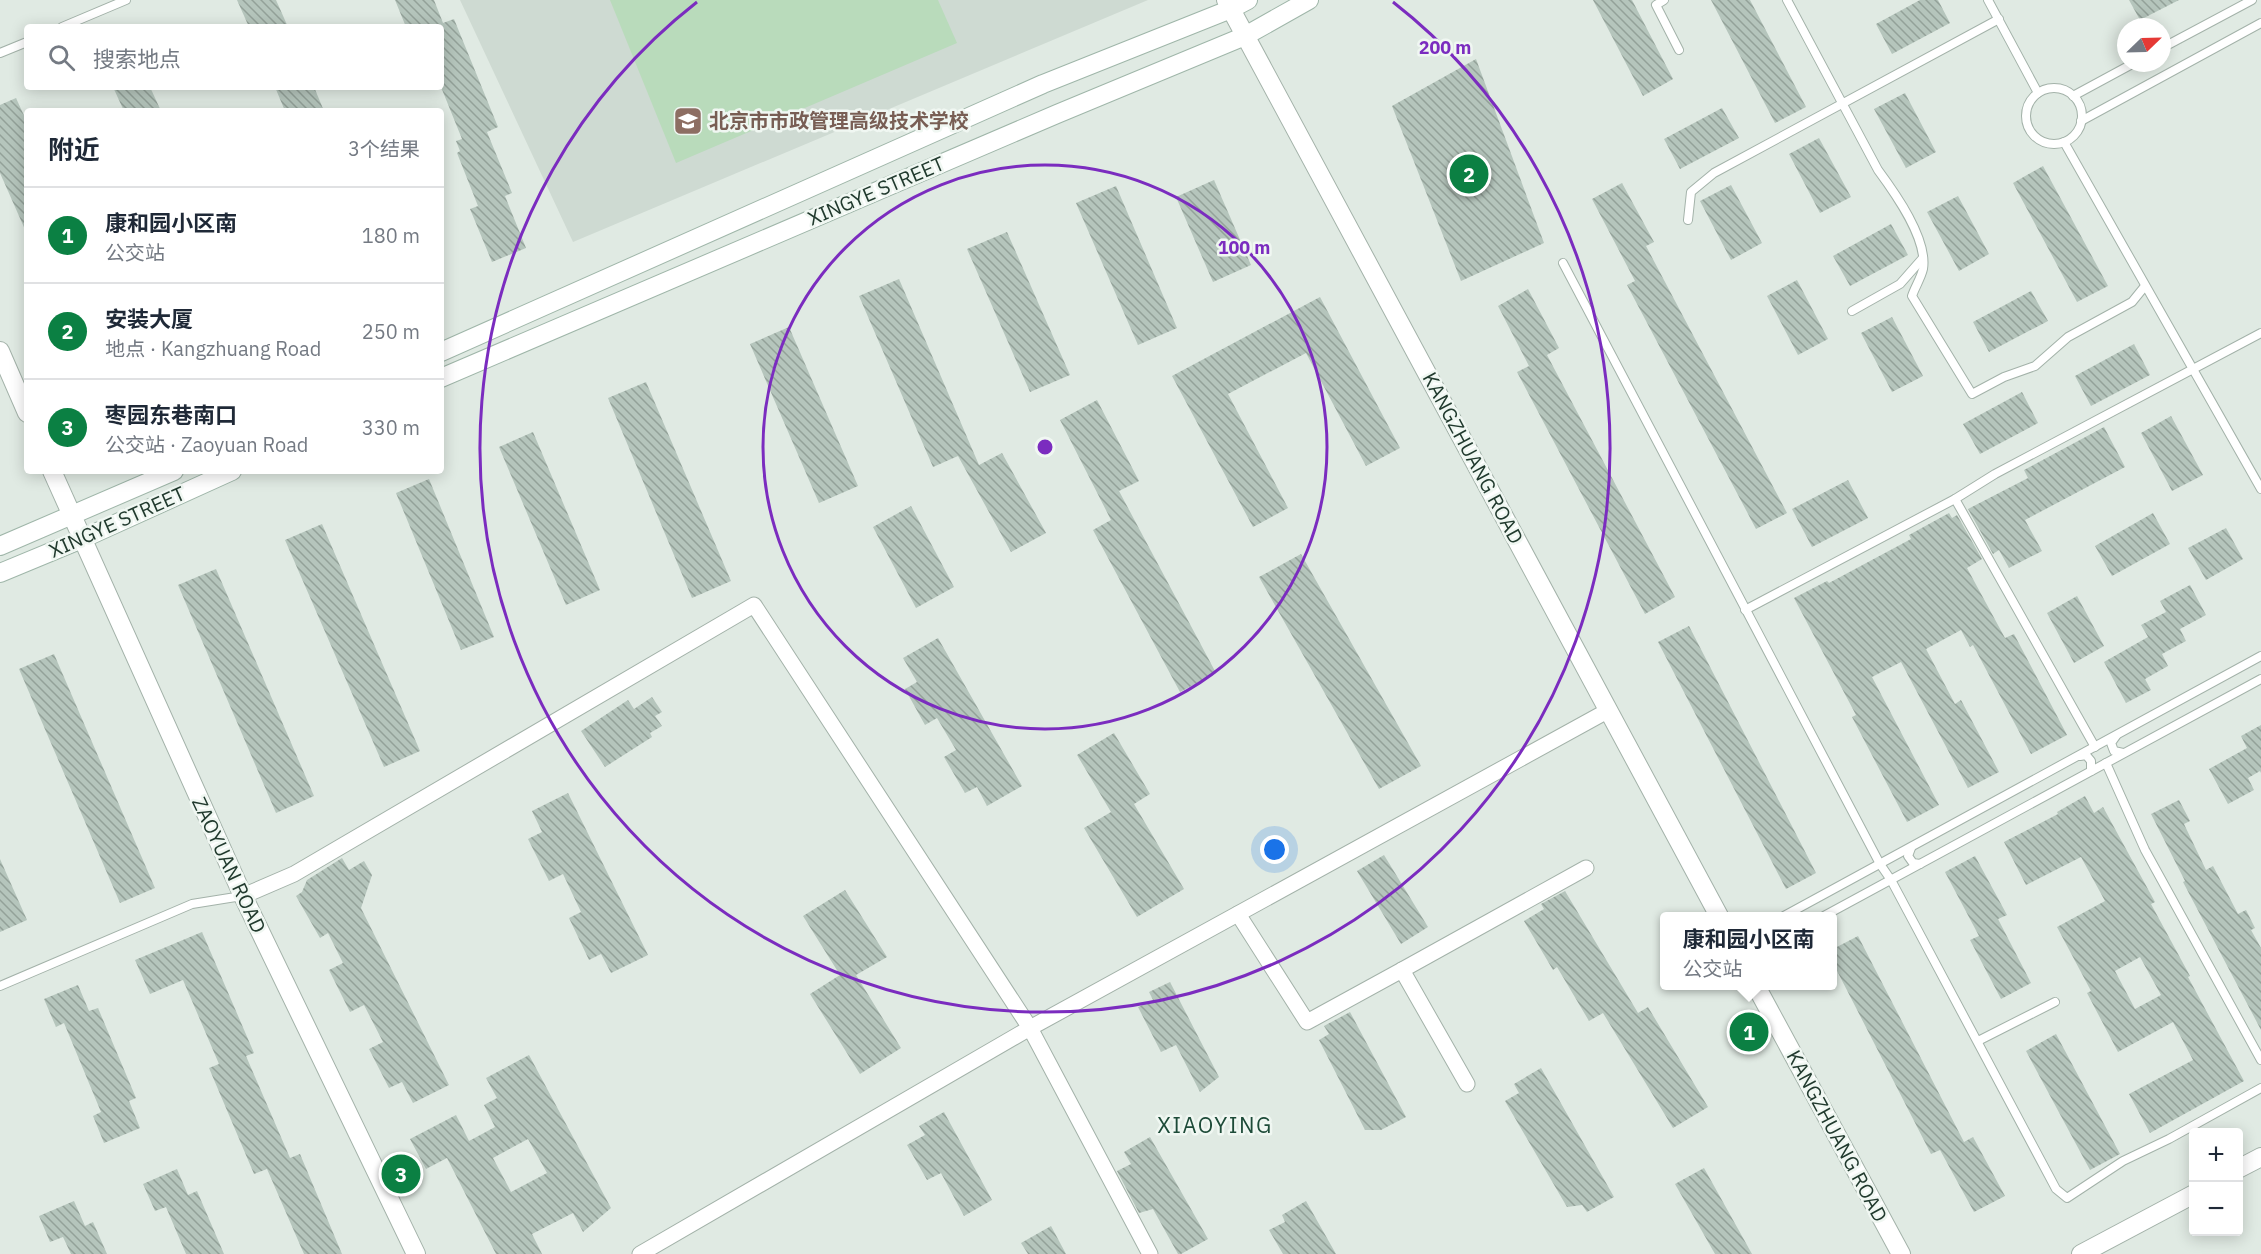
<!DOCTYPE html>
<html lang="zh">
<head>
<meta charset="utf-8">
<style>
  :root { --surface:#fff; --page:#f6f6f7; --text:#1f2937; --muted:#747a83; --line:#e0e1e3; --accent:#0b8043 }
  body { margin:0; font-family:"IBM Plex Sans","Noto Sans SC",sans-serif; background:var(--page); color:var(--text) }
  .controls { position:absolute; right:18px; bottom:18px; display:grid; overflow:hidden; border-radius:6px; box-shadow:0 3px 15px #0003 }
  .controls button { width:54px; height:54px; display:grid; place-items:center; padding:0; border:0; border-bottom:2px solid var(--line); background:var(--surface); color:var(--text); font:30px sans-serif }
  .compass { position:absolute; left:2117px; top:18px; width:54px; height:54px; border-radius:50%; background:var(--surface); box-shadow:0 3px 15px #0003; rotate:67deg }
  .you { position:absolute; left:1275px; top:850px; width:21px; height:21px; margin:-15px; border:4px solid #fff; border-radius:50%; background:#1a73e8; box-shadow:0 0 0 9px #1a73e833 }
  .badge { display:grid; place-items:center; width:39px; height:39px; border-radius:50%; background:var(--accent); color:#fff; font-size:20px; font-weight:700 }
  .pin { position:absolute; translate:-50% -50%; border:3px solid #fff; box-shadow:0 2px 6px #0006 }
  .popup { position:absolute; left:1660px; top:912px; width:177px; height:78px; box-sizing:border-box; display:grid; place-content:center; border-radius:6px; background:var(--surface); filter:drop-shadow(0 2px 4px #0005); font-size:20px; white-space:nowrap; color:var(--muted) }
  .popup b { font-size:22px; color:var(--text) }
  .popup::after { content:''; position:absolute; left:50%; top:100%; margin-left:-12px; border:12px solid transparent; border-top-color:var(--surface) }
  .list { margin:0; padding:0; list-style:none }
  h2 { display:flex; justify-content:space-between; align-items:center; height:78px; margin:0; padding:0 24px; font-size:26px }
  h2 small { font-size:20px; font-weight:400; color:var(--muted) }
  .list li { display:grid; grid-template-columns:39px 1fr auto; gap:18px; align-items:center; box-sizing:border-box; height:96px; padding:0 24px; border-top:2px solid var(--line) }
  .list b { display:block; font-size:22px; white-space:nowrap }
  .list p { margin:0; font-size:20px; white-space:nowrap; color:var(--muted) }
  .list em { font-size:20px; font-style:normal; color:var(--muted) }
  .icon { flex:none; width:33px; height:33px; fill:none; stroke:currentColor; stroke-width:2; stroke-linecap:round; stroke-linejoin:round }
  .map { position:relative; flex:none; width:2261px; height:1254px; overflow:hidden }
  .search { position:absolute; background:var(--surface); box-shadow:0 3px 15px #0003; left:24px; top:24px; width:420px; height:66px; display:flex; align-items:center; gap:15px; box-sizing:border-box; padding:0 21px; border-radius:6px; color:var(--muted); font-size:22px }
  .panel { position:absolute; background:var(--surface); box-shadow:0 3px 15px #0003; left:24px; top:108px; width:420px; height:366px; border-radius:6px }
  .map>svg:first-child { display:block }
</style>
</head>
<body>
<div class="map">
<svg width="2261" height="1254" viewBox="0 0 2261 1254">
  <defs>
    <pattern id="building-back-hatch" width="6" height="6" patternUnits="userSpaceOnUse" patternTransform="scale(1.5)"><rect width="6" height="6" fill="#b5c5bc"/><path d="M-1 5l2 2M0 0l6 6M5-1l2 2" fill="none" stroke="#93a199"/></pattern>
  </defs>
  <rect width="100%" height="100%" fill="#e0eae3"/>
  <path fill="#cedad2" d="M460 0H1148L573 242Z"/>
  <path fill="#b9dbbb" d="M610 0H938L957 43 676 163Z"/>
  <g fill="url(#building-back-hatch)" fill-rule="evenodd">
    <path d="M237 0H276L288 27H249Z"/>
    <path d="M395 0H434L443 23 454 19 498 127 487 132 512 193 505 196 526 248 492 262 470 209 478 206 457 153 460 151 456 141 462 139 441 87V27H406Z"/>
    <path d="M1593 0H1632L1673 79 1643 96Z"/>
    <path d="M1711 0H1750L1806 107 1775 123Z"/>
    <path d="M1920 0H1938L1950 23 1892 54 1876 24Z"/>
    <path d="M2129 0H2179L2140 20Z"/>
    <path d="M1476 59 1544 243 1461 281 1392 106Z"/>
    <path d="M113 87H150L161 111H124Z"/>
    <path d="M275 87H314L324 111H285Z"/>
    <path d="M1905 93 1936 152 1906 168 1874 109Z"/>
    <path d="M16 98 27 122V234L0 173V105Z"/>
    <path d="M1722 108 1739 138 1680 169 1664 139Z"/>
    <path d="M1819 138 1851 197 1820 213 1789 154Z"/>
    <path d="M2043 166 2108 286 2077 302 2013 183Z"/>
    <path d="M1214 180 1251 265 1213 282 1176 197Z"/>
    <path d="M1622 183 1654 242 1646 246 1787 513 1756 529 1627 285 1635 281 1592 199Z"/>
    <path d="M1731 185 1762 243 1731 260 1700 201Z"/>
    <path d="M1116 186 1177 328 1138 345 1076 203Z"/>
    <path d="M1958 196 1989 254 1959 271 1927 212Z"/>
    <path d="M1891 224 1908 255 1850 286 1833 256Z"/>
    <path d="M1007 232 1070 375 1030 392 967 249Z"/>
    <path d="M899 279 979 465 1002 453 1046 533 1011 552 958 456 933 467 859 296Z"/>
    <path d="M1797 280 1828 339 1798 355 1767 296Z"/>
    <path d="M1528 289 1559 348 1547 355 1675 597 1645 614 1517 372 1529 366 1498 306Z"/>
    <path d="M2031 291 2048 321 1989 352 1973 322Z"/>
    <path d="M1320 297 1400 448 1366 466 1306 353 1228 394 1288 508 1253 527 1172 376Z"/>
    <path d="M1892 317 1923 376 1892 392 1861 333Z"/>
    <path d="M789 327 858 486 819 503 750 344Z"/>
    <path d="M2134 344 2150 375 2091 406 2075 376Z"/>
    <path d="M646 382 731 581 692 598 608 398Z"/>
    <path d="M2022 392 2038 423 1980 454 1963 424Z"/>
    <path d="M1097 400 1139 481 1119 491 1216 673 1180 692 1093 530 1111 520 1060 420Z"/>
    <path d="M2171 416 2203 475 2172 491 2141 433Z"/>
    <path d="M2104 427 2125 467 2025 520 2042 551 2009 568 1999 550 1993 554 1968 509 2028 478 2024 470Z"/>
    <path d="M533 432 600 590 566 605 499 447Z"/>
    <path d="M429 479 494 637 461 650 396 493Z"/>
    <path d="M1848 480 1868 518 1812 547 1792 509Z"/>
    <path d="M911 506 954 587 916 608 873 527Z"/>
    <path d="M1949 513 1952 518 1957 515 1982 559 1967 568 2005 638 2014 634 2067 735 2031 754 1973 645 1970 647 1961 630 1926 649 1955 704 1961 700 1999 772 1968 788 1901 662 1872 677 1939 805 1907 822 1852 717 1856 715 1794 598 1827 581 1829 583 1911 539 1909 535Z"/>
    <path d="M2153 513 2170 544 2112 576 2095 546Z"/>
    <path d="M322 524 420 751 384 767 285 540Z"/>
    <path d="M2226 528 2243 559 2206 580 2188 548Z"/>
    <path d="M1301 554 1421 766 1379 789 1259 577Z"/>
    <path d="M216 569 314 796 276 813 178 585Z"/>
    <path d="M2190 585 2206 615 2180 629 2186 641 2162 654 2168 666 2145 679 2151 690 2126 703 2104 662 2148 637 2141 625 2166 612 2160 601Z"/>
    <path d="M2077 596 2104 646 2074 663 2047 613Z"/>
    <path d="M1689 626 1816 873 1786 889 1658 642Z"/>
    <path d="M938 638 1022 786 987 806 977 787 965 793 944 757 956 750 937 718 925 725 905 689 917 682 903 658Z"/>
    <path d="M54 654 155 888 120 903 19 669Z"/>
    <path d="M652 697 662 712 655 716 662 726 650 733 652 737 605 767 581 731 628 700 634 709Z"/>
    <path d="M2261 725V773L2260 771 2248 778 2254 790 2228 804 2209 769 2247 748 2241 736Z"/>
    <path d="M1114 733 1150 794 1134 804 1184 889 1137 917 1084 828 1111 812 1077 755Z"/>
    <path d="M568 793 648 955 611 973 601 954 589 960 569 918 581 912 563 874 549 881 528 839 542 832 532 811Z"/>
    <path d="M2085 796 2094 813 2103 807 2155 902 2151 904 2190 976 2188 977 2244 1081 2150 1133 2129 1094 2193 1060 2173 1022 2118 1052 2087 993 2091 991 2057 927 2105 901 2081 857 2026 885 2004 842 2058 814 2057 812ZM2140 957 2161 995 2135 1009 2115 971Z"/>
    <path d="M2179 800 2190 821 2184 824 2206 870 2213 866 2238 914 2246 910 2255 928 2251 930 2261 948V1030L2183 882 2185 881 2151 814Z"/>
    <path d="M1384 855 1428 927 1401 944 1357 871Z"/>
    <path d="M1975 856 2007 915 1998 919 2031 983 2001 999 1970 940 1979 936 1945 872Z"/>
    <path d="M342 858 349 870 364 861 372 875 361 908 449 1085 413 1103 402 1082 389 1088 369 1049 383 1042 364 1005 350 1012 329 970 343 963 328 933 320 938 296 896 302 892 307 880Z"/>
    <path d="M0 859 27 920 0 932Z"/>
    <path d="M845 890 887 957 856 975 901 1048 860 1074 810 994 840 975 803 916Z"/>
    <path d="M1565 891 1638 1013 1648 1007 1708 1107 1673 1128 1603 1013 1589 1021 1557 967 1553 970 1524 921 1544 909 1541 904Z"/>
    <path d="M202 932 254 1053 246 1056 290 1158 300 1154 342 1254H304L267 1169 254 1174 209 1068 219 1064 183 980 150 994 135 960Z"/>
    <path d="M1858 936 1964 1142 1973 1137 2005 1196 1974 1212 1940 1150 1931 1154 1833 963V949Z"/>
    <path d="M1170 982 1219 1077 1200 1092 1176 1045 1161 1052 1138 1007 1153 1000 1149 992Z"/>
    <path d="M78 985 89 1011 98 1008 136 1098 129 1101 140 1128 104 1143 93 1116 101 1112 64 1023 56 1027 44 999Z"/>
    <path d="M1350 1012 1406 1117 1381 1130H1365L1319 1040 1329 1034 1324 1026Z"/>
    <path d="M2056 1034 2120 1154 2090 1170 2026 1051Z"/>
    <path d="M529 1055 611 1208 583 1232 573 1213 532 1234 542 1254H496L447 1158 426 1169 410 1139 456 1115 469 1141 495 1127 484 1105 497 1098 486 1078ZM528 1139 547 1173 511 1192 493 1158Z"/>
    <path d="M1541 1068 1614 1197 1587 1212 1582 1205 1567 1207 1505 1101 1519 1093 1514 1084Z"/>
    <path d="M944 1112 992 1200 964 1216 941 1173 927 1180 907 1145 925 1135 919 1126Z"/>
    <path d="M1150 1137 1208 1239 1181 1254H1178L1153 1209 1139 1213 1117 1171 1131 1164 1124 1152Z"/>
    <path d="M1704 1168 1752 1254H1715L1675 1184Z"/>
    <path d="M177 1169 188 1195 197 1191 224 1254H186L166 1207 155 1211 143 1184Z"/>
    <path d="M74 1201 85 1226 93 1222 107 1254H71L63 1237 50 1242 39 1216Z"/>
    <path d="M1306 1201 1336 1254H1283L1269 1230 1285 1222 1282 1215Z"/>
    <path d="M1051 1226 1066 1254H1028L1021 1243Z"/>
  </g>
  <g fill="none" stroke-linecap="round" stroke-linejoin="round">
    <g stroke="#a3b2a9" stroke-width="10">
      <g id="service">
        <path d="M1664 0 1656 5 1679 50"/>
        <path d="M1787 0 1878 170C1895 193 1928 239 1923 269 1921 278 1915 287 1912 296L1972 394 2004 377 2035 366 2068 337 2132 302 2145 286"/>
        <path d="M1988 0 2038 93"/>
        <path d="M62 27 126 0"/>
        <path d="M2162 48 2252 0"/>
        <path d="M0 53 27 42"/>
        <circle cx="2054" cy="116" r="28"/>
        <path d="M2073 96 2134 63"/>
        <path d="M2081 121 2261 23"/>
        <path d="M2064 142 2261 489"/>
        <path d="M1688 220 1691 192 1714 173 1999 19"/>
        <path d="M1563 263 1880 864 1891 880 2056 1189 2067 1198 2123 1161 2169 1139 2261 1088"/>
        <path d="M1852 311 1900 284 1922 259"/>
        <path d="M1745 610 1955 499"/>
        <path d="M2116 736 2111 743 2114 751 2123 753"/>
        <path d="M2095 747 1955 499 1995 474 2261 333"/>
        <path d="M2080 756 2086 755 2091 761V771"/>
        <path d="M2106 763 2145 850 2261 1060"/>
        <path d="M1911 848 1908 856 1913 863 1920 864"/>
        <path d="M1784 916 2261 656"/>
        <path d="M1824 916 2261 679"/>
        <path d="M0 986 192 904 242 896"/>
        <path d="M1978 1041 2055 1002"/>
      </g>
    </g>
    <g stroke="#a3b2a9" stroke-width="17">
      <g id="minor">
        <path d="M243 896 294 874 754 605 1030 1028 1150 1254"/>
        <path d="M1238 914 1307 1022 1402 970 1467 1084"/>
        <path d="M1402 970 1586 868"/>
        <path d="M640 1254 1030 1028 1609 710"/>
      </g>
    </g>
    <g stroke="#a3b2a9" stroke-width="20">
      <g id="tertiary">
        <path d="M1226 0 1719 916"/>
        <path d="M0 351 27 413"/>
        <path d="M52 471 243 896 416 1254"/>
        <path d="M1756 986 1901 1254"/>
        <path d="M2238 1169 2261 1157"/>
        <path d="M2081 1254 2194 1194"/>
      </g>
    </g>
    <g stroke="#9fb6a9" stroke-width="20">
      <g id="secondary">
        <path d="M441 352 1043 84 1231 9 1248 0"/>
        <path d="M441 378 1057 114 1245 36 1309 0"/>
        <path d="M0 546 174 471"/>
        <path d="M0 573 82 539 232 471"/>
      </g>
    </g>
    <use href="#service" stroke="#fff" stroke-width="8"/>
    <use href="#minor" stroke="#fff" stroke-width="15"/>
    <use href="#tertiary" stroke="#fff" stroke-width="18"/>
    <use href="#secondary" stroke="#fff" stroke-width="18"/>
  </g>
  <g fill="none" stroke="#7b2cbf" stroke-width="3">
    <circle cx="1045" cy="447" r="282"/>
    <path d="M1393 2A565 565 0 1 1 697 2"/>
  </g>
  <defs>
    <g id="school-square" transform="scale(1.5)"><rect x="-9" y="-9" width="18" height="18" rx="4" fill="#8d6e63" stroke="#f0f7f2"/><path d="M0-5L7-2L0 1L-7-2ZM-4 1L0 2.5L4 1V4Q0 6-4 4Z" fill="#fff"/></g>
  </defs>
  <g fill-rule="evenodd">
    <use href="#school-square" x="688" y="121"/>
  </g>
  <g text-anchor="middle" stroke-width="5" stroke-linejoin="round" paint-order="stroke">
    <g font-size="20" font-weight="bold" fill="#785e54" stroke="#f0f7f2" text-anchor="start">
      <text x="709" y="128">北京市市政管理高级技术学校</text>
    </g>
    <g font-size="20" fill="#213a2e" stroke="#f0f7f2">
      <text transform="translate(876 191) rotate(-23)" y="7">XINGYE STREET</text>
      <text transform="translate(1473 458) rotate(62)" y="7">KANGZHUANG ROAD</text>
      <text transform="translate(117 522) rotate(-24)" y="7">XINGYE STREET</text>
      <text transform="translate(229 865) rotate(65)" y="7">ZAOYUAN ROAD</text>
      <text transform="translate(1837 1136) rotate(62)" y="7">KANGZHUANG ROAD</text>
    </g>
    <g font-size="22" letter-spacing="1.5" fill="#1d4b38" stroke="#f0f7f2">
      <text x="1215" y="1133">XIAOYING</text>
    </g>
  </g>
  <circle cx="1045" cy="447" r="9" fill="#7b2cbf" stroke="#f0f7f2" stroke-width="3"/>
  <g font-size="18" text-anchor="middle" font-weight="bold" fill="#7b2cbf" stroke="#f0f7f2" stroke-width="5" stroke-linejoin="round" paint-order="stroke">
    <text x="1445" y="54">200 m</text>
    <text x="1244" y="254">100 m</text>
  </g>
</svg>
<div class="controls">
<button>+</button>
<button>−</button>
</div>
<svg class="compass" viewBox="-18 -18 36 36"><path d="M0-13l5 13h-10z" fill="#e53935"/><path d="M0 13l5-13h-10z" fill="#747a83"/></svg>
<div class="you"></div>
<div class="pin badge" style="left:1749px;top:1032px">1</div>
<div class="popup"><b>康和园小区南</b>公交站</div>
<div class="pin badge" style="left:1469px;top:174px">2</div>
<div class="pin badge" style="left:401px;top:1174px">3</div>
<div class="search"><svg class="icon" aria-label="search" viewBox="0 0 24 24"><circle cx="10" cy="10" r="6"/><path d="M15 15l6 6"/></svg>搜索地点</div>
<section class="panel">
<h2>附近<small>3个结果</small></h2>
<ul class="list">
<li><span class="badge">1</span><div><b>康和园小区南</b><p>公交站</p></div><em>180 m</em></li>
<li><span class="badge">2</span><div><b>安装大厦</b><p>地点 · Kangzhuang Road</p></div><em>250 m</em></li>
<li><span class="badge">3</span><div><b>枣园东巷南口</b><p>公交站 · Zaoyuan Road</p></div><em>330 m</em></li>
</ul>
</section>
</div>
</body>
</html>
